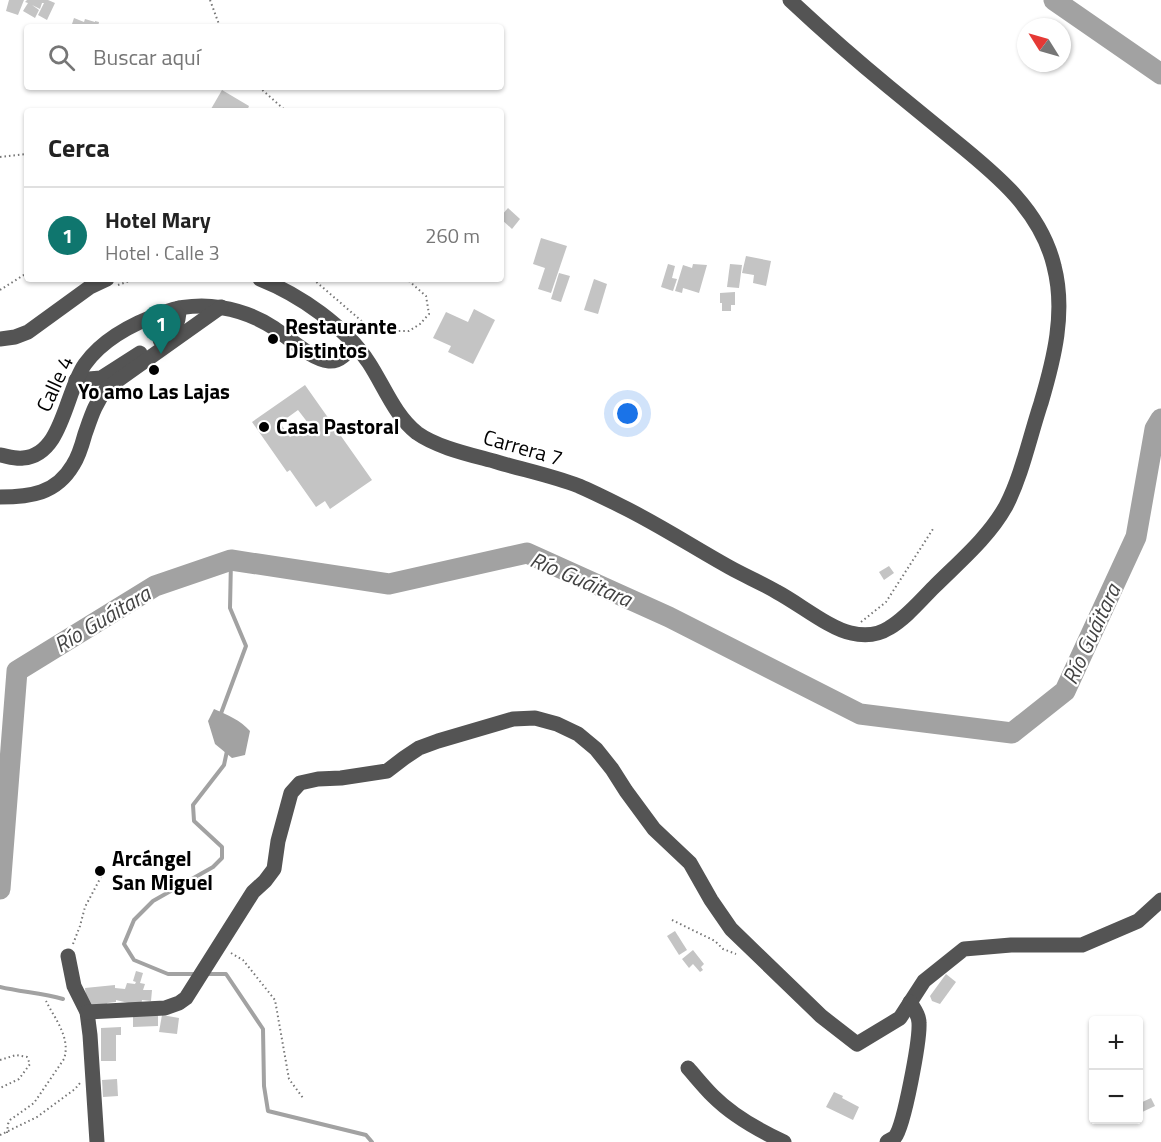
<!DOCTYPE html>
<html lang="es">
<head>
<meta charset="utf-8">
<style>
  :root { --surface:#fff; --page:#f6f6f6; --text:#222; --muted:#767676; --line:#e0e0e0; --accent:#0f766e }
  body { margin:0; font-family:"Titillium Web",sans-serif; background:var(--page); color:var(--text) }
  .controls { position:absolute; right:18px; bottom:18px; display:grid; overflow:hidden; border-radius:6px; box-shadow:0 2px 4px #0004 }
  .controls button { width:54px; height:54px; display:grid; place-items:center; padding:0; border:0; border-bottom:2px solid var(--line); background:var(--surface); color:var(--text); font:30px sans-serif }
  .compass { position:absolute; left:1017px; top:18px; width:54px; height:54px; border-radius:50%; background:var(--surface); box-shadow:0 2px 4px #0004; rotate:307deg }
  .you { position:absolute; left:628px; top:414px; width:21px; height:21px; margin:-15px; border:4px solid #fff; border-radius:50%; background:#1a73e8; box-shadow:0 0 0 9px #1a73e833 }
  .badge { display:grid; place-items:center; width:39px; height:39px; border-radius:50%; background:var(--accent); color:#fff; font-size:20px; font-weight:700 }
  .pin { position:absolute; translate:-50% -50px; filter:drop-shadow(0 2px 3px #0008) }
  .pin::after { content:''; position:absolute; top:32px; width:21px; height:18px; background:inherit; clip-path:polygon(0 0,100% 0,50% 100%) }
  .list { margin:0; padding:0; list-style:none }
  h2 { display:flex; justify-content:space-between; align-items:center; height:78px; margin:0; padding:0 24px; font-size:26px }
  h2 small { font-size:20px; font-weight:400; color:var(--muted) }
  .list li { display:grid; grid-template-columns:39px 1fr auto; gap:18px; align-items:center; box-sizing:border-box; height:96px; padding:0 24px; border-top:2px solid var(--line) }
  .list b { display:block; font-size:22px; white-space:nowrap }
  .list p { margin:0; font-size:20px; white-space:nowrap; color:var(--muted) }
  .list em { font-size:20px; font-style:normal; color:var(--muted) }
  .icon { flex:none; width:33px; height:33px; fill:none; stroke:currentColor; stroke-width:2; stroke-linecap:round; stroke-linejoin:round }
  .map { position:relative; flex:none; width:1161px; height:1142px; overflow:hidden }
  .search { position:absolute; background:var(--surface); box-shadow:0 2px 4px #0004; left:24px; top:24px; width:480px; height:66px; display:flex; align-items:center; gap:15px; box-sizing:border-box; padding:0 21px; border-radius:6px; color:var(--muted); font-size:22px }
  .panel { position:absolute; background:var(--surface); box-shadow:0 2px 4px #0004; left:24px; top:108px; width:480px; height:174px; border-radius:6px }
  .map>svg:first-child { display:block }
</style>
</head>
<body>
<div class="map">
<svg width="1161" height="1142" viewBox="0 0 1161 1142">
  <rect width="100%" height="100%" fill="#fff"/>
  <path fill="#a2a2a2" d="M214 709C228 715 240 720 250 731L245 755 232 758 215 744 208 721Z"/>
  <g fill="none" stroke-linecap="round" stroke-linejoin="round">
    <g stroke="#a2a2a2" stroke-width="4">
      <path d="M220 716 246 646 230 608 231 560"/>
      <path d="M197 974H168L134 960 124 944 134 920 153 901 213 867 222 858V847L194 821 193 805 224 765 227 751"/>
      <path d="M207 974H226L263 1029 264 1086 268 1111 366 1135 372 1142"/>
      <path d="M0 987C21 992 42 993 63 999"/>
    </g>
    <g stroke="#a2a2a2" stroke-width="21">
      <path d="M1054 0 1161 74"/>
      <path d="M0 889 17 671 155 586 231 560 389 584 527 553 669 617 860 714 1012 733 1065 691 1136 537 1155 429 1161 419"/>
    </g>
  </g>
  <g fill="#c4c4c4" fill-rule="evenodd">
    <path d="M9 0H24L18 15 6 11Z"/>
    <path d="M27 0H48L55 3 47 20 38 15 44 3H42L40 9 32 5 39 10 35 18 23 11 28 3 25 2Z"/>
    <path d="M74 18 84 22 85 19 95 22V21L99 22 98 27H71Z"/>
    <path d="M222 90 249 106 247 111H215L211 109Z"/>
    <path d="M508 208 520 219 512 229 501 219V216Z"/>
    <path d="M541 238 567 246 551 293 538 289 545 268 533 264Z"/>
    <path d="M746 256 771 261 766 286 753 283 754 275 742 273Z"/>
    <path d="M668 264 675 266 672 278 677 279 673 291 661 287Z"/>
    <path d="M693 264 707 265 699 293 683 288 682 293 675 291 683 265 692 268Z"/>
    <path d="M730 264 742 265 739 288 727 287Z"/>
    <path d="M559 273 570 276 561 302 551 299Z"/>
    <path d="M594 279 607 284 598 314 584 310Z"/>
    <path d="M735 292V305H731V311H722V303H720V293Z"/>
    <path d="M474 309 495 320 473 364 448 352 451 346 433 338 446 312 468 322Z"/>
    <path d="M305 385 372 480 330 509 325 501 316 507 290 470 287 472 252 422ZM298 410 308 423 290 437 280 423Z"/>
    <path d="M889 566 894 573 884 580 879 572Z"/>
    <path d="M675 931 687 950 679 955 667 936Z"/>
    <path d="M693 950 704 964 701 967 703 970 700 972 693 964 689 968 682 959Z"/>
    <path d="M136 971 143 973 140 983 145 984 143 990H152L151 1001 142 1000 141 1006 116 1000V1002L107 1003 108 1005 87 1006 85 988 115 985V988L125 989 127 983 135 984 136 982 133 981Z"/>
    <path d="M946 974 956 982 940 1004 932 1001 930 996Z"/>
    <path d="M158 1014V1026L133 1027V1015Z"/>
    <path d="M162 1015 179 1018 177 1034 159 1032Z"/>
    <path d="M121 1027V1035H116V1061H101V1028Z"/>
    <path d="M117 1079 118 1096 103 1097 102 1080Z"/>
    <path d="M834 1092 843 1096 842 1098 859 1107 853 1120 826 1107Z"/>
    <path d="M1151 1098 1155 1106 1138 1114V1104Z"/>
  </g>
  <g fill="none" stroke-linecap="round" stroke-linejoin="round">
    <g stroke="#767676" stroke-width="2" stroke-dasharray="1.5 3" stroke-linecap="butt">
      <path d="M210 0 220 27"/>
      <path d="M259 87 286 111"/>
      <path d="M0 157 27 154"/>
      <path d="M313 279 365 324 390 331H409L420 324 429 314 426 296 409 281 404 279"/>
      <path d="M118 285 135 279"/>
      <path d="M0 290 27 273"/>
      <path d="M861 622 886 602 933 529"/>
      <path d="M672 920 715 941 723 949 736 954"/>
      <path d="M73 944 80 926 85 907 102 875"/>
      <path d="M231 953 243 960 275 1000 289 1079 303 1098"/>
      <path d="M0 1060 16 1055 27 1057 30 1064 19 1079 0 1088"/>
      <path d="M7 1133 8 1124 10 1120 34 1103 64 1059C71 1038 55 1019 46 1001"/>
      <path d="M0 1135 37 1117 75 1089 80 1083"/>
    </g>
    <g stroke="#545454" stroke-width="15">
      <path d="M260 279C300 295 345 326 369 363 384 386 395 416 417 433 438 448 472 455 497 462 524 470 553 476 579 486 593 492 607 499 621 506 658 524 693 547 729 567 745 576 762 583 777 592 798 603 830 629 851 633 864 636 878 635 889 628 906 618 920 601 934 587 960 561 988 538 1006 506 1022 475 1030 436 1041 403 1054 359 1066 312 1054 266 1041 211 997 175 955 141 933 123 911 105 889 87 855 59 822 30 790 0"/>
      <path d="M0 339 15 337 28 332 90 287 107 279"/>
      <path d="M160 340C175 330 179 326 179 308"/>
      <path d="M76 380 101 378 140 353"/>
      <path d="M0 455C7 456 15 459 23 458 63 455 65 392 85 364 103 339 136 322 165 312 201 300 242 307 274 328 289 338 311 359 329 361 340 362 348 352 354 344"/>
      <path d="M0 497C30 497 56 494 73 465 79 456 82 445 85 434 91 417 95 403 107 388L221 307"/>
      <path d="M68 956 74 986 87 1012 90 1035 97 1142"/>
      <path d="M87 1012 165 1008 179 1003 186 998 253 892 265 881 274 869 278 841 291 793 300 783 318 779 341 778 387 771 404 758 419 748 438 741 513 719 535 718 557 724 578 734 596 749 612 769 626 791 654 829 690 863 711 900 731 929 821 1016 857 1044 900 1018 924 981 964 949 1011 945H1082L1138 921 1161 900"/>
      <path d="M688 1068C696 1077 704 1087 713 1096 733 1116 758 1130 784 1142"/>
      <path d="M887 1142C889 1140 893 1139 895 1137 904 1126 920 1040 919 1023 919 1015 914 1009 910 1002"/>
    </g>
  </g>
  <g fill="#000" stroke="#fff" stroke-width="2">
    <circle cx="273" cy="339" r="6"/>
    <circle cx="154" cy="370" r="6"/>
    <circle cx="264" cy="427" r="6"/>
    <circle cx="100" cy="871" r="6"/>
  </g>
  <g text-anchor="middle" stroke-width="4.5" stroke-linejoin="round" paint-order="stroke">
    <g font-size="21" font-weight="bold" fill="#000" stroke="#fff" text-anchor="start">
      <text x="285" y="334">Restaurante<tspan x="285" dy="24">Distintos</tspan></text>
      <text x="154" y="399" text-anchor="middle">Yo amo Las Lajas</text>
      <text x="276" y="434">Casa Pastoral</text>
      <text x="112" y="866">Arcángel<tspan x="112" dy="24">San Miguel</tspan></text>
    </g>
    <g font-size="21" fill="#000" stroke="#fff">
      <text transform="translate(55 384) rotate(-65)" y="7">Calle 4</text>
      <text transform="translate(523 448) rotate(16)" y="7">Carrera 7</text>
    </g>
    <g font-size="22" font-style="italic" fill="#434343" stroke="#fff">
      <text transform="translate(581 579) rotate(23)" y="8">Río Guáitara</text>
      <text transform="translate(102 619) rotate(-31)" y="8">Río Guáitara</text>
      <text transform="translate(1091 634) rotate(-65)" y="8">Río Guáitara</text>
    </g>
  </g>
</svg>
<div class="controls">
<button>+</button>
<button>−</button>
</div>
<svg class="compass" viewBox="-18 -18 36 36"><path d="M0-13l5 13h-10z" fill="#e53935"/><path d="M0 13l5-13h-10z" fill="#767676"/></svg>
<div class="you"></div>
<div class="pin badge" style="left:161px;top:354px">1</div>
<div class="search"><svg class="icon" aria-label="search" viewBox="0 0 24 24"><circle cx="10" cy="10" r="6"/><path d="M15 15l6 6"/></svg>Buscar aquí</div>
<section class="panel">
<h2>Cerca<small></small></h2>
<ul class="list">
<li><span class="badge">1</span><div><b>Hotel Mary</b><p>Hotel · Calle 3</p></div><em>260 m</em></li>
</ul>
</section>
</div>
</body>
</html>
